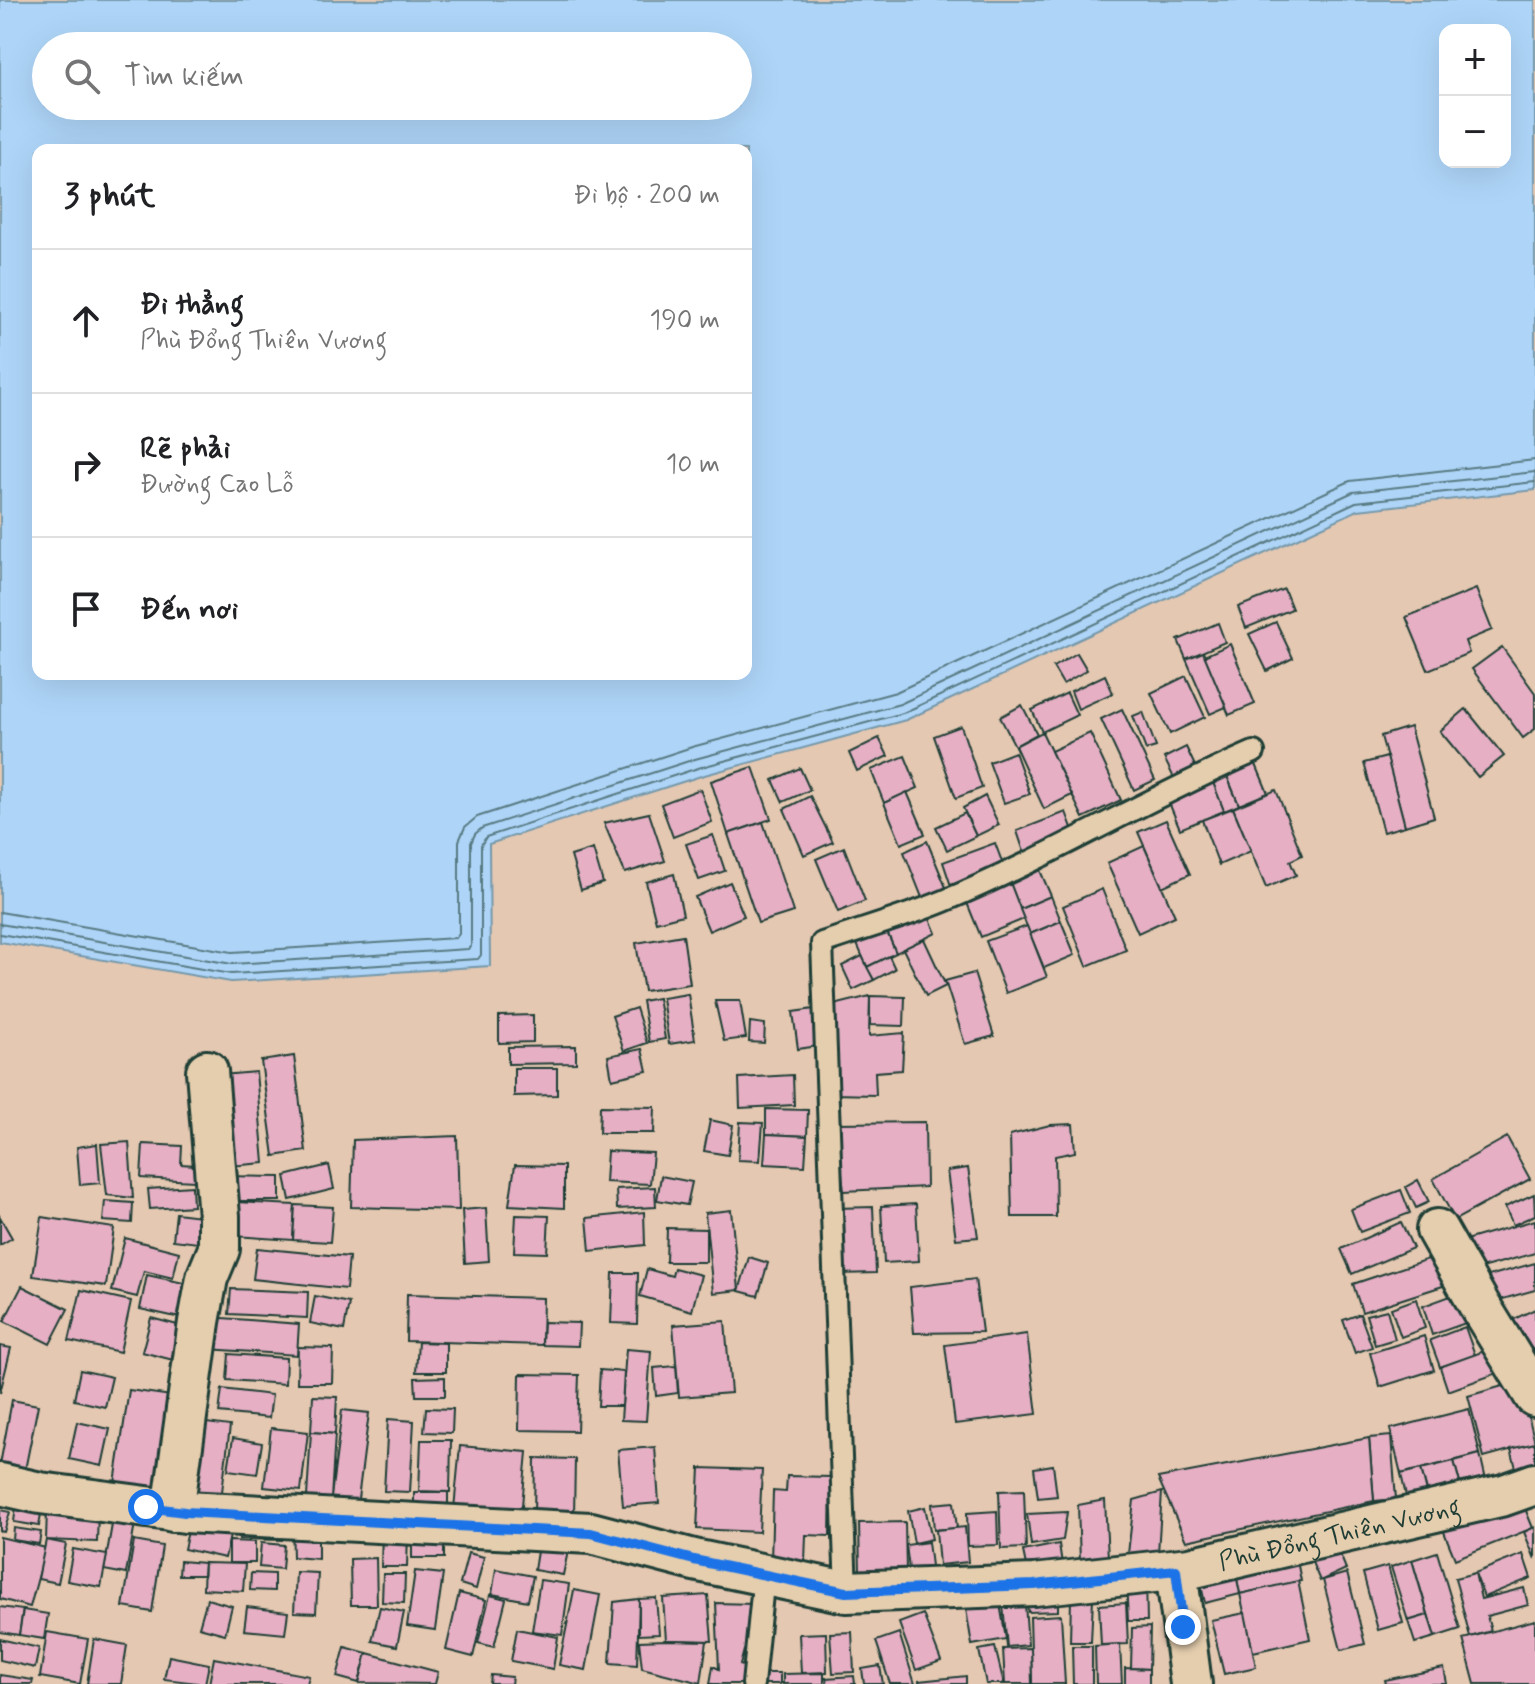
<!DOCTYPE html>
<html lang="vi">
<head>
<meta charset="utf-8">
<style>
  :root { --surface:#fff; --page:#f2f2f2; --text:#202124; --muted:#757577; --line:#e0e0e0 }
  body { margin:0; font-family:Mynerve,sans-serif; background:var(--page); color:var(--text) }
  .controls { position:absolute; right:24px; top:24px; display:grid; overflow:hidden; border-radius:16px; box-shadow:0 8px 32px #0002 }
  .controls button { width:72px; height:72px; display:grid; place-items:center; padding:0; border:0; border-bottom:2px solid var(--line); background:var(--surface); color:var(--text); font:40px sans-serif }
  .stop { position:absolute; width:24px; height:24px; margin:-18px; border:6px solid #1a73e8; border-radius:50%; background:#fff }
  .stop.end { background:#1a73e8; border-color:#fff; box-shadow:0 2px 8px #0008 }
  .list { margin:0; padding:0; list-style:none }
  h2 { display:flex; justify-content:space-between; align-items:center; height:104px; margin:0; padding:0 32px; font-size:34px }
  h2 small { font-size:26px; font-weight:400; color:var(--muted) }
  .list li { display:grid; grid-template-columns:52px 1fr auto; gap:24px; align-items:center; box-sizing:border-box; height:144px; padding:0 32px; border-top:2px solid var(--line) }
  .list b { display:block; font-size:30px; white-space:nowrap }
  .list p { margin:0; font-size:26px; white-space:nowrap; color:var(--muted) }
  .list em { font-size:26px; font-style:normal; color:var(--muted) }
  .icon { flex:none; width:44px; height:44px; fill:none; stroke:currentColor; stroke-width:2; stroke-linecap:round; stroke-linejoin:round }
  .map { position:relative; flex:none; width:1535px; height:1684px; overflow:hidden }
  .search { position:absolute; background:var(--surface); box-shadow:0 8px 32px #0002; left:32px; top:32px; width:720px; height:88px; display:flex; align-items:center; gap:20px; box-sizing:border-box; padding:0 28px; border-radius:44px; color:var(--muted); font-size:30px }
  .panel { position:absolute; background:var(--surface); box-shadow:0 8px 32px #0002; left:32px; top:144px; width:720px; height:536px; border-radius:16px }
  .map>svg:first-child { display:block }
</style>
</head>
<body>
<div class="map">
<svg width="1535" height="1684" viewBox="0 0 1535 1684">
  <rect width="100%" height="100%" fill="#e5c8b2"/>
  <filter id="ink" filterUnits="userSpaceOnUse"><feTurbulence type="fractalNoise" baseFrequency=".0125" numOctaves="2"/><feDisplacementMap in="SourceGraphic" scale="16" xChannelSelector="R" yChannelSelector="G"/><feConvolveMatrix kernelMatrix="1 2 1 2 8 2 1 2 1" color-interpolation-filters="sRGB"/></filter>
  <g filter="url(#ink)">
    <path fill="#aed5f8" stroke="#7598aa" stroke-width="2" fill-rule="evenodd" d="M0 0H1535V490L1358 510 906 720 701 776 489 844 490 966 231 982 0 942ZM1445 30H1505V162H1445ZM738 46V106H46V46ZM746 150V674H38V150Z"/>
    <g fill="none" stroke-linecap="round" stroke-linejoin="round">
      <g stroke="#587a82" stroke-width="2">
        <path d="M0 912 232 952 456 938 459 934V841L465 827 477 817 692 747 896 692 1350 481 1535 460"/>
        <path d="M0 924 232 964 468 949 471 946V843L475 834 482 828 695 759 900 704 1353 492 1535 472"/>
        <path d="M0 934 231 974 478 959 481 955V845L486 837 698 768 903 713 1356 502 1535 482"/>
      </g>
    </g>
    <g fill="#e6afc4" stroke="#1f3d34" stroke-width="2">
      <path d="M1284 589 1292 609 1246 628 1238 607Z"/>
      <path d="M1476 589 1492 630 1465 641 1469 653 1428 670 1406 617Z"/>
      <path d="M1276 622 1293 658 1267 671 1249 634Z"/>
      <path d="M1218 623 1225 642 1186 659 1178 640Z"/>
      <path d="M1230 644 1255 704 1229 715 1204 656Z"/>
      <path d="M1502 647 1535 693V729L1523 738 1472 669Z"/>
      <path d="M1203 652 1226 707 1210 714 1186 659Z"/>
      <path d="M1077 653 1087 670 1063 684 1053 667Z"/>
      <path d="M1105 675 1113 693 1078 709 1071 691Z"/>
      <path d="M1186 676 1205 717 1170 734 1151 693Z"/>
      <path d="M1067 693 1077 715 1042 732 1032 710Z"/>
      <path d="M1022 705 1037 734 1015 746 1000 717Z"/>
      <path d="M1122 709 1155 780 1134 790 1101 719Z"/>
      <path d="M1466 709 1504 756 1478 777 1440 731Z"/>
      <path d="M1143 712 1156 747 1146 750 1133 716Z"/>
      <path d="M961 726 982 788 956 798 934 736Z"/>
      <path d="M1410 727 1434 817 1405 826 1381 736Z"/>
      <path d="M1042 732 1072 795 1044 809 1015 746Z"/>
      <path d="M1090 733 1121 800 1083 818 1051 751Z"/>
      <path d="M879 738 888 756 857 771 849 753Z"/>
      <path d="M1186 747 1196 768 1174 778 1164 758Z"/>
      <path d="M1015 752 1030 794 1004 803 989 762Z"/>
      <path d="M905 756 918 788 884 803 871 770Z"/>
      <path d="M1387 757 1405 826 1383 832 1364 763Z"/>
      <path d="M1255 762 1268 793 1239 805 1226 774Z"/>
      <path d="M753 767 771 819 728 834 711 781Z"/>
      <path d="M800 768 810 790 783 802 773 780Z"/>
      <path d="M1226 774 1239 805 1224 811 1212 780Z"/>
      <path d="M1212 780 1224 811 1180 829 1167 798Z"/>
      <path d="M700 789 712 822 673 837 661 804Z"/>
      <path d="M1276 790 1302 855 1290 861 1296 875 1266 888 1233 808Z"/>
      <path d="M907 792 925 834 901 844 884 803Z"/>
      <path d="M810 796 833 842 804 855 784 809Z"/>
      <path d="M985 796 999 825 976 836 963 808Z"/>
      <path d="M1233 808 1251 851 1219 865 1202 820Z"/>
      <path d="M1066 812 1074 833 1024 852 1017 831Z"/>
      <path d="M649 813 665 861 625 873 604 823Z"/>
      <path d="M965 813 976 836 947 850 936 827Z"/>
      <path d="M1166 820 1190 874 1162 887 1138 832Z"/>
      <path d="M763 822 793 912 758 923 728 834Z"/>
      <path d="M713 835 725 871 699 880 686 844Z"/>
      <path d="M927 841 947 890 923 900 904 852Z"/>
      <path d="M995 843 1005 870 952 889 943 862Z"/>
      <path d="M1144 846 1175 916 1138 933 1107 863Z"/>
      <path d="M844 847 865 901 838 912 816 859Z"/>
      <path d="M593 849 603 883 581 890 571 856Z"/>
      <path d="M1039 868 1051 896 1020 909 1009 880Z"/>
      <path d="M674 874 683 915 656 922 646 882Z"/>
      <path d="M1009 880 1024 919 981 937 965 898Z"/>
      <path d="M730 882 744 916 709 931 695 897Z"/>
      <path d="M1102 889 1126 950 1087 966 1063 906Z"/>
      <path d="M1051 896 1061 921 1030 934 1020 909Z"/>
      <path d="M927 912 936 933 896 953 886 930Z"/>
      <path d="M1061 921 1075 955 1044 968 1030 934Z"/>
      <path d="M1027 926 1047 977 1006 993 986 941Z"/>
      <path d="M886 930 896 953 867 967 857 944Z"/>
      <path d="M683 935 690 984 644 991 636 943Z"/>
      <path d="M924 939 946 986 926 996 903 949Z"/>
      <path d="M862 956 874 980 853 990 842 966Z"/>
      <path d="M889 956 895 969 874 980 867 967Z"/>
      <path d="M974 973 994 1036 965 1044 945 981Z"/>
      <path d="M688 994 695 1040 669 1044 662 998Z"/>
      <path d="M870 996 869 1036 904 1033 902 1070 875 1072 876 1095 833 1094 834 1005Z"/>
      <path d="M870 996 905 997 904 1026 870 1025Z"/>
      <path d="M658 998 665 1039 649 1042 642 1001Z"/>
      <path d="M715 1001H740L746 1038 724 1041Z"/>
      <path d="M636 1008 647 1043 624 1051 612 1016Z"/>
      <path d="M814 1009 818 1046 798 1049 793 1012Z"/>
      <path d="M533 1015V1042L499 1043V1016Z"/>
      <path d="M750 1022 765 1024 764 1043 749 1042Z"/>
      <path d="M576 1046V1063L508 1064V1047Z"/>
      <path d="M642 1049 647 1071 612 1079 608 1056Z"/>
      <path d="M294 1056 306 1151 274 1156 261 1061Z"/>
      <path d="M514 1068H557V1095L514 1096Z"/>
      <path d="M256 1072 264 1163 219 1167 210 1076Z"/>
      <path d="M793 1075 794 1105 740 1108 739 1078Z"/>
      <path d="M600 1106 655 1107 654 1133H599Z"/>
      <path d="M766 1109 808 1110 807 1136 766 1134Z"/>
      <path d="M710 1120 733 1125 728 1155 704 1151Z"/>
      <path d="M740 1122 763 1123 760 1161 738 1160Z"/>
      <path d="M925 1122 926 1187 844 1191 836 1123Z"/>
      <path d="M1073 1124 1075 1152 1055 1156 1056 1217H1012L1010 1135 1050 1125Z"/>
      <path d="M766 1134 807 1136 805 1166 764 1164Z"/>
      <path d="M457 1136 459 1210 351 1207 353 1140Z"/>
      <path d="M1507 1137 1530 1179 1455 1220 1433 1179Z"/>
      <path d="M129 1142 133 1198 107 1195 101 1144Z"/>
      <path d="M97 1144 100 1183 80 1185 77 1147Z"/>
      <path d="M143 1144 182 1146 181 1164 195 1165 194 1181 141 1178Z"/>
      <path d="M607 1151 653 1153 650 1184 605 1182Z"/>
      <path d="M329 1165 334 1189 290 1200 285 1176Z"/>
      <path d="M515 1165 564 1166V1208L509 1205Z"/>
      <path d="M968 1168 978 1237 956 1239 947 1171Z"/>
      <path d="M222 1176 280 1177V1201H221Z"/>
      <path d="M661 1176 692 1182 687 1205 657 1200Z"/>
      <path d="M1418 1180 1429 1202 1416 1208 1406 1187Z"/>
      <path d="M192 1186 193 1206 150 1209 148 1189Z"/>
      <path d="M655 1187 656 1207 617 1209 616 1189Z"/>
      <path d="M1401 1190 1410 1213 1360 1232 1351 1209Z"/>
      <path d="M1534 1194 1535 1215 1513 1225 1505 1207Z"/>
      <path d="M105 1201 133 1203 132 1223 103 1221Z"/>
      <path d="M236 1202 295 1205 293 1240 234 1236Z"/>
      <path d="M916 1204 919 1261 884 1263 881 1206Z"/>
      <path d="M295 1205 333 1207 330 1242 293 1240Z"/>
      <path d="M873 1207 876 1273 839 1274 836 1208Z"/>
      <path d="M486 1208 489 1261 465 1263 462 1210Z"/>
      <path d="M731 1210 739 1290 713 1293 705 1213Z"/>
      <path d="M644 1212 645 1245 590 1251 587 1218Z"/>
      <path d="M176 1213 209 1217 206 1244 173 1240Z"/>
      <path d="M516 1215 549 1216 547 1253 514 1252Z"/>
      <path d="M0 1217 12 1238 0 1245Z"/>
      <path d="M42 1217 114 1228 106 1286 33 1276Z"/>
      <path d="M1535 1220V1253L1463 1273 1455 1243Z"/>
      <path d="M1401 1222 1413 1248 1352 1274 1341 1249Z"/>
      <path d="M667 1228 706 1229V1262H666Z"/>
      <path d="M125 1238 179 1252 173 1278 144 1271 137 1297 112 1291Z"/>
      <path d="M257 1248 349 1257 346 1289 253 1279Z"/>
      <path d="M1440 1255 1449 1284 1362 1312 1353 1284Z"/>
      <path d="M749 1257 768 1263 758 1296 739 1291Z"/>
      <path d="M1535 1263V1290L1492 1302 1485 1277Z"/>
      <path d="M674 1268 701 1275 692 1311 640 1296 647 1269 672 1276Z"/>
      <path d="M613 1273H638L637 1324 611 1323Z"/>
      <path d="M147 1275 193 1285 185 1319 140 1309Z"/>
      <path d="M975 1279 982 1332 914 1333 910 1287Z"/>
      <path d="M22 1286 68 1309 50 1344 4 1321Z"/>
      <path d="M231 1289 308 1292 307 1318 229 1314Z"/>
      <path d="M81 1290 131 1301 120 1352 69 1341Z"/>
      <path d="M1464 1291 1474 1320 1432 1335 1423 1306Z"/>
      <path d="M407 1294 543 1298 542 1345 406 1341Z"/>
      <path d="M315 1296 349 1303 344 1330 310 1323Z"/>
      <path d="M1416 1299 1425 1328 1401 1337 1391 1308Z"/>
      <path d="M1535 1309V1350L1526 1354 1510 1321Z"/>
      <path d="M1387 1310 1395 1339 1375 1345 1366 1315Z"/>
      <path d="M1360 1314 1372 1347 1355 1353 1343 1320Z"/>
      <path d="M209 1317 299 1324 297 1355 207 1349Z"/>
      <path d="M151 1318 185 1327 177 1361 142 1352Z"/>
      <path d="M725 1321 731 1393 679 1397 673 1325Z"/>
      <path d="M543 1322 579 1323 578 1346 542 1345Z"/>
      <path d="M1465 1327 1475 1355 1440 1367 1430 1340Z"/>
      <path d="M1027 1334 1037 1414 955 1424 945 1345Z"/>
      <path d="M1424 1336 1434 1370 1380 1387 1370 1353Z"/>
      <path d="M418 1342 446 1343V1372H416Z"/>
      <path d="M1501 1345 1509 1369 1448 1391 1440 1367Z"/>
      <path d="M0 1346 11 1348 0 1393Z"/>
      <path d="M298 1347 333 1348 332 1383H297Z"/>
      <path d="M626 1349 651 1351 646 1421 621 1420Z"/>
      <path d="M229 1354 286 1358 285 1384 227 1380Z"/>
      <path d="M676 1366 678 1393 656 1396 654 1368Z"/>
      <path d="M80 1370 112 1377 105 1407 74 1400Z"/>
      <path d="M600 1370 624 1372 622 1406H598Z"/>
      <path d="M520 1374 579 1375 577 1431 519 1430Z"/>
      <path d="M445 1377V1396H416L415 1378Z"/>
      <path d="M1520 1381 1535 1443 1484 1457 1468 1396Z"/>
      <path d="M222 1389 272 1395 269 1418 219 1413Z"/>
      <path d="M129 1390 179 1397 165 1490 115 1483Z"/>
      <path d="M313 1396 337 1397 335 1434 311 1432Z"/>
      <path d="M12 1400 38 1405 25 1470 0 1465Z"/>
      <path d="M426 1408 453 1409 452 1433 424 1432Z"/>
      <path d="M1469 1409 1480 1454 1401 1474 1390 1429Z"/>
      <path d="M342 1410 369 1413 357 1507 330 1504Z"/>
      <path d="M388 1419 414 1421 410 1492 384 1491Z"/>
      <path d="M191 1421 230 1426 221 1500 181 1495Z"/>
      <path d="M77 1422 110 1429 102 1466 69 1459Z"/>
      <path d="M271 1428 308 1432 301 1491 264 1487Z"/>
      <path d="M311 1432 335 1434 331 1499 307 1497Z"/>
      <path d="M1391 1436 1396 1499 1374 1501 1369 1438Z"/>
      <path d="M233 1438 262 1443 257 1474 228 1470Z"/>
      <path d="M1369 1438 1374 1501 1186 1541 1158 1478Z"/>
      <path d="M421 1440H451L450 1492 419 1491Z"/>
      <path d="M1535 1443V1462L1516 1468 1511 1449Z"/>
      <path d="M460 1446 527 1452 521 1516 454 1509Z"/>
      <path d="M655 1447 659 1503 623 1506 618 1450Z"/>
      <path d="M1480 1454 1486 1480 1461 1487 1454 1461Z"/>
      <path d="M535 1458 575 1459 574 1516 534 1515Z"/>
      <path d="M1454 1461 1461 1487 1428 1495 1421 1469Z"/>
      <path d="M1053 1465 1057 1496 1038 1498 1034 1468Z"/>
      <path d="M700 1468 762 1470 759 1532 697 1529Z"/>
      <path d="M1421 1469 1429 1500 1408 1505 1401 1474Z"/>
      <path d="M787 1476 831 1477 830 1536 806 1535 805 1562H771L773 1491 786 1492Z"/>
      <path d="M1024 1490 1026 1548 1001 1549 999 1491Z"/>
      <path d="M414 1492H448V1512L414 1511Z"/>
      <path d="M1162 1492 1158 1553 1128 1554 1134 1500Z"/>
      <path d="M1520 1496 1533 1528 1455 1559 1442 1527Z"/>
      <path d="M17 1498 43 1501 39 1526 14 1522Z"/>
      <path d="M1105 1500 1108 1558 1080 1561 1078 1505Z"/>
      <path d="M954 1502 957 1528 934 1530 932 1504Z"/>
      <path d="M925 1507 932 1539 914 1543 908 1511Z"/>
      <path d="M47 1509 98 1512 97 1542 46 1540Z"/>
      <path d="M0 1510 10 1512 4 1532 0 1531Z"/>
      <path d="M997 1511 998 1545 968 1546 967 1513Z"/>
      <path d="M1067 1512 1063 1540 1031 1545 1027 1514Z"/>
      <path d="M192 1513 233 1522 225 1558 184 1549Z"/>
      <path d="M113 1519 135 1523 126 1574 104 1570Z"/>
      <path d="M318 1520V1559L293 1557 292 1523Z"/>
      <path d="M240 1522 284 1523 282 1540 239 1539Z"/>
      <path d="M905 1522 906 1572 860 1573 859 1523Z"/>
      <path d="M965 1527 968 1562 939 1565 936 1530Z"/>
      <path d="M1535 1527V1559L1524 1532Z"/>
      <path d="M14 1528 41 1532 39 1544 13 1540Z"/>
      <path d="M382 1531 408 1532 407 1567H381Z"/>
      <path d="M0 1537 46 1548 30 1607 0 1599Z"/>
      <path d="M444 1538V1558H412V1539Z"/>
      <path d="M46 1540 66 1544 58 1583 38 1579Z"/>
      <path d="M134 1541 162 1546 152 1612 123 1607Z"/>
      <path d="M229 1541 255 1542V1563H229Z"/>
      <path d="M928 1542 932 1574 910 1577 906 1545Z"/>
      <path d="M1335 1542 1346 1569 1320 1581 1308 1553Z"/>
      <path d="M261 1543 284 1545 282 1569 259 1567Z"/>
      <path d="M1059 1544 1062 1564 1027 1570 1023 1551Z"/>
      <path d="M538 1545 568 1551 563 1575 534 1570Z"/>
      <path d="M73 1549 107 1555 101 1587 67 1581Z"/>
      <path d="M1295 1550 1301 1581 1240 1594 1234 1564Z"/>
      <path d="M1437 1552 1460 1629 1435 1637 1412 1560Z"/>
      <path d="M468 1553 484 1557 476 1589 460 1584Z"/>
      <path d="M1523 1554 1531 1578 1484 1597 1475 1573Z"/>
      <path d="M376 1558 377 1605H351L350 1559Z"/>
      <path d="M1412 1560 1428 1615 1408 1621 1391 1567Z"/>
      <path d="M180 1561 204 1563 203 1575H179Z"/>
      <path d="M204 1563 245 1564 243 1591 203 1589Z"/>
      <path d="M1234 1564 1240 1594 1205 1603 1198 1572Z"/>
      <path d="M1388 1566 1403 1623 1378 1630 1363 1573Z"/>
      <path d="M496 1569 533 1576 528 1601 492 1594Z"/>
      <path d="M415 1571 443 1574 435 1630 407 1626Z"/>
      <path d="M296 1572 318 1573 316 1613 294 1612Z"/>
      <path d="M251 1573 274 1574V1591L250 1590Z"/>
      <path d="M1347 1573 1365 1644 1341 1650 1323 1580Z"/>
      <path d="M1475 1573 1481 1599 1524 1588 1528 1605 1487 1616 1491 1631 1470 1637 1455 1578Z"/>
      <path d="M383 1574H405L404 1603 382 1602Z"/>
      <path d="M1146 1578 1147 1621H1128L1126 1579Z"/>
      <path d="M540 1580 569 1584 562 1635 532 1631Z"/>
      <path d="M1298 1581 1310 1639 1253 1652 1240 1594Z"/>
      <path d="M1058 1587V1611L1028 1612 1026 1589Z"/>
      <path d="M574 1590 600 1595 586 1670 559 1665Z"/>
      <path d="M1024 1591 1028 1645 1007 1647 1002 1594Z"/>
      <path d="M998 1592 1006 1639 972 1645 964 1597Z"/>
      <path d="M459 1593 486 1600 473 1657 446 1650Z"/>
      <path d="M490 1595 506 1599 494 1647 478 1643Z"/>
      <path d="M708 1595 712 1641 666 1640 663 1598Z"/>
      <path d="M656 1598 659 1634 639 1635V1599Z"/>
      <path d="M1071 1598H1093L1091 1642H1070Z"/>
      <path d="M207 1599 232 1606 225 1634 199 1627Z"/>
      <path d="M639 1599 637 1665 610 1663 614 1602Z"/>
      <path d="M716 1603 753 1604 752 1651 744 1650 740 1665 753 1669 750 1684H710L713 1666 719 1669Z"/>
      <path d="M1126 1603 1128 1644 1101 1645 1099 1605Z"/>
      <path d="M0 1607 23 1610 19 1635 0 1632Z"/>
      <path d="M247 1607 288 1612 285 1634 244 1630Z"/>
      <path d="M380 1607 404 1612 397 1646 372 1641Z"/>
      <path d="M23 1610 48 1614 44 1639 19 1635Z"/>
      <path d="M1245 1613 1256 1667 1224 1674 1211 1620Z"/>
      <path d="M923 1614 941 1661 916 1670 899 1623Z"/>
      <path d="M1061 1615 1065 1684H1032L1030 1617Z"/>
      <path d="M1428 1615 1435 1637 1415 1643 1408 1621Z"/>
      <path d="M1535 1620V1684H1475L1463 1639Z"/>
      <path d="M1150 1627 1149 1669 1131 1668 1132 1628Z"/>
      <path d="M517 1629 558 1637 553 1669 511 1661Z"/>
      <path d="M47 1632 88 1639 80 1684 40 1677Z"/>
      <path d="M852 1632 854 1672 833 1673 830 1633Z"/>
      <path d="M826 1633 827 1672 801 1673 799 1634Z"/>
      <path d="M899 1633 915 1684H890L876 1641Z"/>
      <path d="M0 1639 39 1648 35 1668 0 1660Z"/>
      <path d="M94 1639 127 1645 121 1684H87Z"/>
      <path d="M666 1640 707 1641 701 1683 642 1668 639 1641Z"/>
      <path d="M1120 1644 1122 1684H1096L1095 1646Z"/>
      <path d="M1072 1646H1092V1684H1073Z"/>
      <path d="M345 1647 367 1653 359 1683 337 1677Z"/>
      <path d="M995 1647 1004 1684H986L979 1650Z"/>
      <path d="M1031 1648 1032 1684H1005L1003 1649Z"/>
      <path d="M367 1653 438 1672 435 1684 359 1683Z"/>
      <path d="M169 1656 209 1664 205 1684 164 1679Z"/>
      <path d="M214 1658 309 1676 307 1684H209Z"/>
      <path d="M880 1666 883 1684H864L862 1669Z"/>
      <path d="M1125 1668 1149 1669V1684H1125Z"/>
      <path d="M1444 1668 1447 1684H1386L1385 1680Z"/>
      <rect x="760" y="1673" width="20" height="11"/>
      <path d="M824 1673V1684H783V1674Z"/>
      <path d="M0 1675 33 1680 32 1684H0Z"/>
      <path d="M491 1675 512 1677 511 1684H490Z"/>
      <path d="M854 1676 855 1684H827L826 1678Z"/>
      <path d="M966 1676V1684H919V1681Z"/>
    </g>
    <g fill="none" stroke-linecap="round" stroke-linejoin="round">
      <g stroke="#1f3d34" stroke-width="26">
        <g id="service">
          <path d="M846 1592 822 943C863 929 905 917 944 901 1050 857 1149 797 1254 752"/>
          <path d="M753 1684 764 1574"/>
        </g>
      </g>
      <g stroke="#1f3d34" stroke-width="46">
        <g id="minor">
          <path d="M1437 1230 1481 1308 1535 1396"/>
          <path id="s1" d="M0 1484 40 1493 185 1512 591 1533 694 1560 846 1592 1034 1585 1190 1568 1504 1495 1535 1484"/>
          <path d="M173 1511 199 1322 207 1278 219 1249V1216L207 1071"/>
          <path d="M1176 1570 1191 1684"/>
        </g>
      </g>
      <use href="#service" stroke="#e5ceae" stroke-width="20"/>
      <use href="#minor" stroke="#e5ceae" stroke-width="40"/>
    </g>
  </g>
  <g fill="none" stroke-linecap="round" stroke-linejoin="round" filter="url(#ink)">
    <path stroke="#1a73e8" stroke-width="10" d="M146 1507 185 1512 591 1533 694 1560 846 1592 1034 1585 1176 1570 1183 1627"/>
  </g>
  <g text-anchor="middle" stroke-width="6" stroke-linejoin="round" paint-order="stroke">
    <g font-size="26" fill="#1f3d34" stroke="#e5ceae">
      <text dy="9" stroke="none"><textPath href="#s1" startOffset="1354">Phù Đổng Thiên Vương</textPath></text>
    </g>
  </g>
</svg>
<div class="controls">
<button>+</button>
<button>−</button>
</div>
<div class="stop" style="left:146px;top:1507px"></div>
<div class="stop end" style="left:1183px;top:1627px"></div>
<div class="search"><svg class="icon" aria-label="search" viewBox="0 0 24 24"><circle cx="10" cy="10" r="6"/><path d="M15 15l6 6"/></svg>Tìm kiếm</div>
<section class="panel">
<h2>3 phút<small>Đi bộ · 200 m</small></h2>
<ul class="list">
<li><svg class="icon" aria-label="ahead" viewBox="0 0 24 24"><path d="M12 20V5M6 11l6-6 6 6"/></svg><div><b>Đi thẳng</b><p>Phù Đổng Thiên Vương</p></div><em>190 m</em></li>
<li><svg class="icon" aria-label="right" viewBox="0 0 24 24"><path d="M7 20v-9h11M14 6l5 5-5 5"/></svg><div><b>Rẽ phải</b><p>Đường Cao Lỗ</p></div><em>10 m</em></li>
<li><svg class="icon" aria-label="arrive" viewBox="0 0 24 24"><path d="M6 21V4h12l-3 4 3 4H6"/></svg><div><b>Đến nơi</b></div></li>
</ul>
</section>
</div>
</body>
</html>
